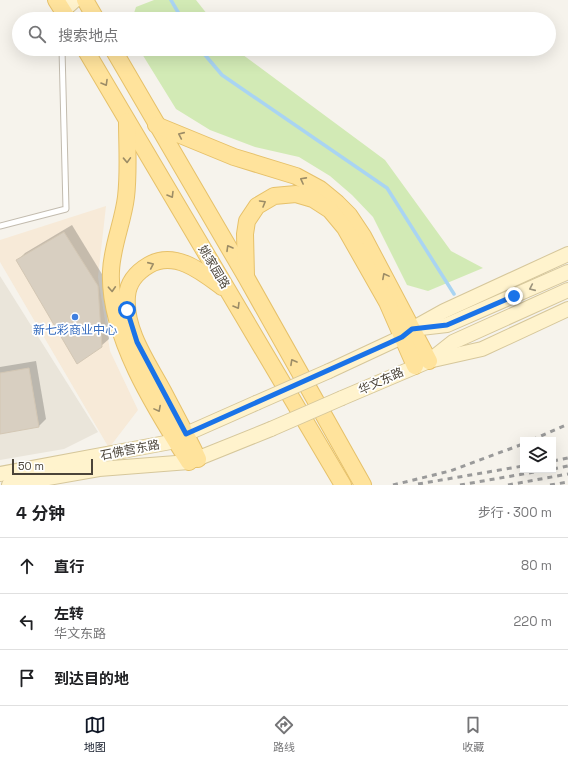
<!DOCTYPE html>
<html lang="zh">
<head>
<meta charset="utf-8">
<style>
  :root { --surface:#fff; --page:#f2f2f2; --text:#202124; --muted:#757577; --line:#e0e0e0; --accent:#111827 }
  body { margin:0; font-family:"Space Grotesk","Noto Sans SC",sans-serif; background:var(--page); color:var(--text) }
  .controls { position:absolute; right:12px; bottom:12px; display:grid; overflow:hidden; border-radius:0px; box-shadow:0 4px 16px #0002 }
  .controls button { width:36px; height:36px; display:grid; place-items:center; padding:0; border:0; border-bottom:1px solid var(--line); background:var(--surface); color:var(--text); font:20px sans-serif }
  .scale { position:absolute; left:12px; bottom:10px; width:81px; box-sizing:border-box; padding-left:4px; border:2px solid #4b4439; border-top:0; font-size:11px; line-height:14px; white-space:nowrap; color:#4b4439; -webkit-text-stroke:3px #fff; paint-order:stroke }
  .stop { position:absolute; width:12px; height:12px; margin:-9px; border:3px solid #1a73e8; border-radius:50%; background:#fff }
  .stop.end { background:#1a73e8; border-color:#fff; box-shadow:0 1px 4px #0008 }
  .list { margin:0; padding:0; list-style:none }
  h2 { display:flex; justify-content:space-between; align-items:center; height:52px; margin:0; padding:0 16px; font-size:17px }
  h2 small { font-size:13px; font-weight:400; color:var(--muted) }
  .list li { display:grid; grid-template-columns:26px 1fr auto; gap:12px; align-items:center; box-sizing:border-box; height:56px; padding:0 16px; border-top:1px solid var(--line) }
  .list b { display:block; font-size:15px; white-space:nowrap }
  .list p { margin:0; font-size:13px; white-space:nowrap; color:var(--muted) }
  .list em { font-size:13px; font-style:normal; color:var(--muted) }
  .icon { flex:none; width:22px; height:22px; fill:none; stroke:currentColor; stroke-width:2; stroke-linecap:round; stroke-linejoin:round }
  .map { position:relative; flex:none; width:568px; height:485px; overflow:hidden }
  .search { position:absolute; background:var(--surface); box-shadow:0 4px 16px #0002; left:12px; right:12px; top:12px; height:44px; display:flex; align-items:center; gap:10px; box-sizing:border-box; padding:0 14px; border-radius:22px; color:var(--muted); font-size:15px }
  .sheet { height:220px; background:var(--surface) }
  nav { display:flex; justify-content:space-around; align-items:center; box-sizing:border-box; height:56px; border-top:1px solid var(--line); background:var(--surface); font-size:11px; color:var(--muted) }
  nav a { display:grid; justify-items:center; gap:2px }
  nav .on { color:var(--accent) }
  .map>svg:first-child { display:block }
</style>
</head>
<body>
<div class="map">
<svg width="568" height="485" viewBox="0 0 568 485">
  <rect width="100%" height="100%" fill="#f6f3ec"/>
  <path fill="#eae5da" d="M0 276 98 432 64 449 0 460Z"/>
  <path fill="#f7ead8" d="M106 206 98 277 110 351 138 410 109 448 0 262V240Z"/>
  <g fill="#d2eab5">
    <path d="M154 0H196L211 19H132L136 7Z"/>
    <path d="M139 49H235L385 160 451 251 483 268 428 291 407 285 373 217 352 195 330 176 299 157 255 147 210 130 176 109Z"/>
  </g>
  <g fill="#0003">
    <path d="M72 225 105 279 109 339 101 346 18 260 25 253Z"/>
    <path d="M36 361 46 419 39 426 0 433V367Z"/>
  </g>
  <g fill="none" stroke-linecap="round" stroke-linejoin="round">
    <g stroke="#a9d4f2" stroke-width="3.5">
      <path d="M171 0 182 19"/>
      <path d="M200 49 222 75 387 188 454 294"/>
    </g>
  </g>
  <g fill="#d8cfc1" stroke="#d3c7b4">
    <path d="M64 232 98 286 102 347 77 364 16 260Z"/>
    <path d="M29 368 39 427 0 434V373Z"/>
  </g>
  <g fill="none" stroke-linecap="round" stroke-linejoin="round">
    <g stroke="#c2bbae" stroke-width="7">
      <path id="lane" d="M0 226 66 209 62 49"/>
    </g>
    <g stroke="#d6c79b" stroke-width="16">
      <g id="secondary">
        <path d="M63 11 75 0"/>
        <path d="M417 326 444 311 568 254"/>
        <path d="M433 360 482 349 568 309"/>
        <path d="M329 371 402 337 412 329 447 325 568 272"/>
        <path d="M342 398 429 361 453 342 568 290"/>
        <path d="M0 474 176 441 186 434 256 403"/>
        <path d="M9 485 99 469 189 462 271 429"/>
      </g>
    </g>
    <g stroke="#e6c16a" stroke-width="18">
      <g id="primary">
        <path d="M56 0 68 19"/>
        <path d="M85 0 96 19"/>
        <path d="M85 49 343 485"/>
        <path d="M113 49 246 277 363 485"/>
        <path d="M127 121C127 147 129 172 126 197 123 222 112 246 111 271 108 335 156 410 189 462"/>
        <path d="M156 125 234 157 296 176 320 189 337 203 349 215 363 236 429 361"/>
        <path d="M246 276 245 234 247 221 257 206 274 196 296 194 313 199 330 210 345 228 387 302 415 366"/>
        <path d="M198 459C187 436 175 414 163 391 148 363 124 330 127 296 128 282 137 272 149 265 175 250 202 272 222 287"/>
      </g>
    </g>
    <use href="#lane" stroke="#fff" stroke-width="5"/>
    <use href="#secondary" stroke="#fff3cd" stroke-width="14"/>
    <use href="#primary" stroke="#ffe39c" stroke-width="16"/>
    <g stroke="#9a9a9a" stroke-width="3" stroke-dasharray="5 5" stroke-linecap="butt">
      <path d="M532 440 568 424"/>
      <path d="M553 461 568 458"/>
      <path d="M553 469 568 466"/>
      <path d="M418 484 523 466"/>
      <path d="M393 485 450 471 523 444"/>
      <path d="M460 485 546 470"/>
      <path d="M508 485 568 474"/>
      <path d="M550 485 568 482"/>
    </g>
    <g stroke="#d6c79b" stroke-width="16" stroke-linecap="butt">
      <g id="secondary-bridge">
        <path d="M256 403 329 371"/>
        <path d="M271 429 342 398"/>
      </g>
    </g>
    <use href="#secondary-bridge" stroke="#fff3cd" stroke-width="14"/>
  </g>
  <defs><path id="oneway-chevron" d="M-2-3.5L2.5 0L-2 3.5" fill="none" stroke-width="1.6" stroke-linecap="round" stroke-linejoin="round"/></defs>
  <g stroke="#9c8c66">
    <use href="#oneway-chevron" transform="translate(105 83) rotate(60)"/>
    <use href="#oneway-chevron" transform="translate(181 135) rotate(-156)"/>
    <use href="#oneway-chevron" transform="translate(127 160) rotate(88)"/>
    <use href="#oneway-chevron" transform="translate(303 180) rotate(-152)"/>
    <use href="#oneway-chevron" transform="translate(171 195) rotate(59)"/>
    <use href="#oneway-chevron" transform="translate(263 203) rotate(-30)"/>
    <use href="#oneway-chevron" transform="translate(229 248) rotate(-120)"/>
    <use href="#oneway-chevron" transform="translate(151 265) rotate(-24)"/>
    <use href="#oneway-chevron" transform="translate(385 276) rotate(-118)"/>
    <use href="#oneway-chevron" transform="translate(112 289) rotate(87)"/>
    <use href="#oneway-chevron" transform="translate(237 306) rotate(59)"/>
    <use href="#oneway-chevron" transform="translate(293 362) rotate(-119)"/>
    <use href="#oneway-chevron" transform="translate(158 409) rotate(62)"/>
  </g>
  <use stroke="#9c937c" href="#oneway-chevron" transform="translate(532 288) rotate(156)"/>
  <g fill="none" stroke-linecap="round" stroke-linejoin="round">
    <path stroke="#1a73e8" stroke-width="5" d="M127 310 137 342 186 434 389 343 402 337 412 329 447 325 514 296"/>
  </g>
  <circle fill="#3f7fe0" stroke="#fff" stroke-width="1.5" cx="75" cy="317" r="4"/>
  <g text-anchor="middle" stroke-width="3.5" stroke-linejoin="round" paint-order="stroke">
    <g font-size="12" fill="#4b4439" stroke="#fff">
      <text transform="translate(214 267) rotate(59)" y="4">姚家园路</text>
      <text transform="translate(381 381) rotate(-24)" y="4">华文东路</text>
      <text transform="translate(130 450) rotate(-11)" y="4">石佛营东路</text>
    </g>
    <g font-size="12" fill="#366cbe" stroke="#fff">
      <text x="75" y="334">新七彩商业中心</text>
    </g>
  </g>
</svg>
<div class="controls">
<button><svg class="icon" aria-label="layers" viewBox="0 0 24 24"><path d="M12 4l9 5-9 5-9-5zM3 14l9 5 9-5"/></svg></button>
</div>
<div class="scale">50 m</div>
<div class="stop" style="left:127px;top:310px"></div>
<div class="stop end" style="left:514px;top:296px"></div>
<div class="search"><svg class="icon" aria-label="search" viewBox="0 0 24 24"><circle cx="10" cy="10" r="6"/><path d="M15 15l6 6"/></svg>搜索地点</div>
</div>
<section class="sheet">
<h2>4 分钟<small>步行 · 300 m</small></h2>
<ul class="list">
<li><svg class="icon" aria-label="ahead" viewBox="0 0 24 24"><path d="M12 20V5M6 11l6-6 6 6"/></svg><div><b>直行</b></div><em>80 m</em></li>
<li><svg class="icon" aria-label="left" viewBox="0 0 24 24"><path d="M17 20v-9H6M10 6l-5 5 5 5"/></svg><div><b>左转</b><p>华文东路</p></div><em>220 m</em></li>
<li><svg class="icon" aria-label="arrive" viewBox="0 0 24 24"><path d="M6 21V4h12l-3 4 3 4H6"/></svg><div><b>到达目的地</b></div></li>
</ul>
</section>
<nav>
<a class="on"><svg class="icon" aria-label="map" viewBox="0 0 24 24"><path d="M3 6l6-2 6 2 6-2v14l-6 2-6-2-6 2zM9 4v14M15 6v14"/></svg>地图</a>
<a><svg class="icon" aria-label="directions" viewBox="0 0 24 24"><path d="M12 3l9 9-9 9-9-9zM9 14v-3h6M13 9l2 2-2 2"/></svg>路线</a>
<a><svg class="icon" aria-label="saved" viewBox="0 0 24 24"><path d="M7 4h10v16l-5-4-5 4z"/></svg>收藏</a>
</nav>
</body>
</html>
